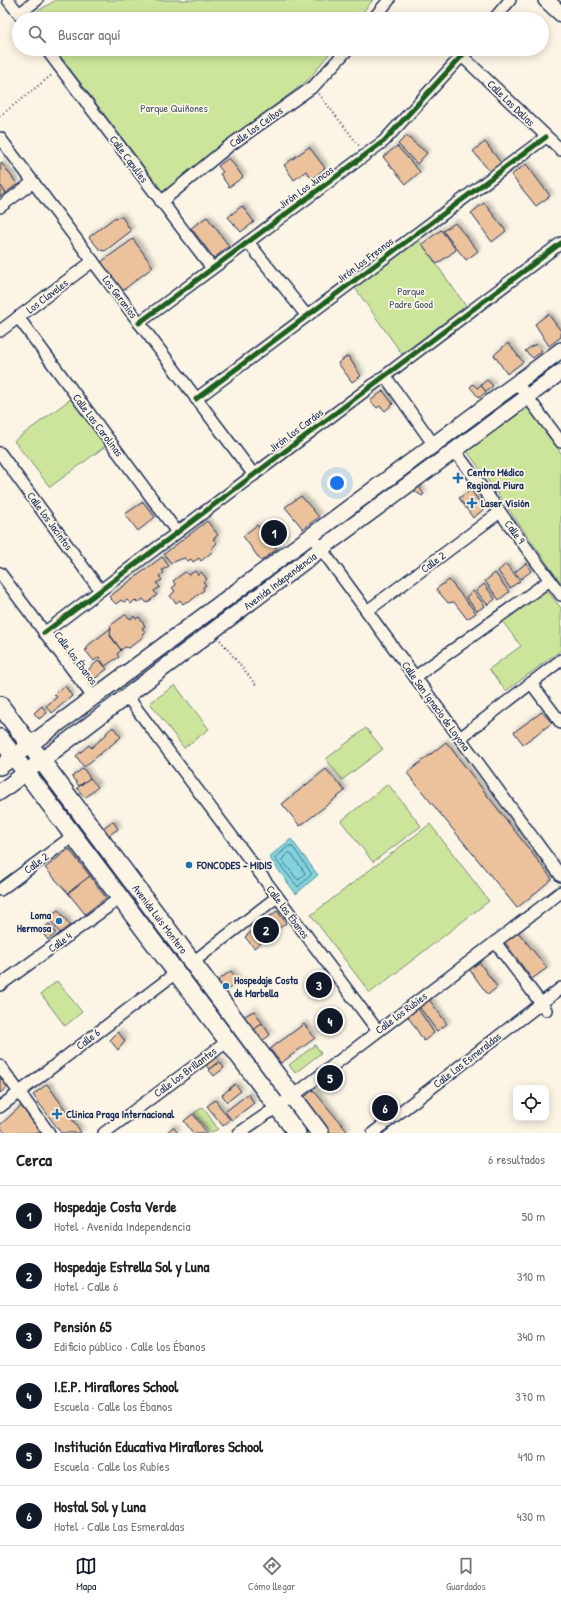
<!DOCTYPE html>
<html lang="es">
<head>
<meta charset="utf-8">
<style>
  :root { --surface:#fff; --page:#f2f2f2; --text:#222; --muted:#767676; --line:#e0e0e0; --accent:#111827 }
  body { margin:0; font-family:"Patrick Hand",sans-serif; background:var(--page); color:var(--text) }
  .controls { position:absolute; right:12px; bottom:12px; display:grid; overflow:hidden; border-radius:8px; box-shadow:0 2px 10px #0003 }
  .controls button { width:36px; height:36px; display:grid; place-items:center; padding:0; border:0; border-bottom:1px solid var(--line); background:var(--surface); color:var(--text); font:20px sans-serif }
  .you { position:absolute; left:337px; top:483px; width:14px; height:14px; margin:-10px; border:3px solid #fff; border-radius:50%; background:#1a73e8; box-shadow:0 0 0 6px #1a73e833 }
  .badge { display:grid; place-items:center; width:26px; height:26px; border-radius:50%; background:var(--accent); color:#fff; font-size:13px; font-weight:700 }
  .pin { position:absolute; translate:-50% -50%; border:2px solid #fff; box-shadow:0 1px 4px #0006 }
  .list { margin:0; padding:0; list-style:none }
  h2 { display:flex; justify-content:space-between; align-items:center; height:52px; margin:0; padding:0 16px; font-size:17px }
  h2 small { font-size:13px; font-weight:400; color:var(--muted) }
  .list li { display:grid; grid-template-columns:26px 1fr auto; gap:12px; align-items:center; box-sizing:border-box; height:60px; padding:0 16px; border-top:1px solid var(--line) }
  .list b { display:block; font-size:15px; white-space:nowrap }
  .list p { margin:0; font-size:13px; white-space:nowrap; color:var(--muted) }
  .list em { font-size:13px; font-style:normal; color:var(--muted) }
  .icon { flex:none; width:22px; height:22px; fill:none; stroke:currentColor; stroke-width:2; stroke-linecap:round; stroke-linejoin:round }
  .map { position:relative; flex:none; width:561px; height:1133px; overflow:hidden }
  .search { position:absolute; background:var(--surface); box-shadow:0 2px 10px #0003; left:12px; right:12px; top:12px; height:44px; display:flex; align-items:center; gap:10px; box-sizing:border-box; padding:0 14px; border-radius:22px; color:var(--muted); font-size:15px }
  .sheet { height:412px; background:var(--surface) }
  nav { display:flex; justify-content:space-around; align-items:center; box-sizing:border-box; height:56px; border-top:1px solid var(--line); background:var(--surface); font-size:11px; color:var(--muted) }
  nav a { display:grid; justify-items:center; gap:2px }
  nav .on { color:var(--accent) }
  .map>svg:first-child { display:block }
</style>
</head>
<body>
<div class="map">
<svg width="561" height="1133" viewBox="0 0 561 1133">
  <defs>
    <filter id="shadow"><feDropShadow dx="3" dy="-3" stdDeviation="2" flood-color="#0004"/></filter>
  </defs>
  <rect width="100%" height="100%" fill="#fcf5e5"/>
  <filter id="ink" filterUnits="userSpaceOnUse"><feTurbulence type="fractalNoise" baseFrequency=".025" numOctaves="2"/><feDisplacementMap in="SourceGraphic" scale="8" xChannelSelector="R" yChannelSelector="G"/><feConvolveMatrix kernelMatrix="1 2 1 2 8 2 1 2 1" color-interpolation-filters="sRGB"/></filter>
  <g filter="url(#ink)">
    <g fill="#cde59b" stroke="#748a7c">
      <path d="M56 0H373L357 19H32L30 16Z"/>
      <path d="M55 49H333L308 80 163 192Z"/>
      <path d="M419 240 466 306 402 354 355 288Z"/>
      <path d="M72 398 107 445 50 487 14 441Z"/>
      <path d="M525 404 561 453V583L465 448Z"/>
      <path d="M546 589 561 608V650L506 691 489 669 521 646 502 621Z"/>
      <path d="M175 685 209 729 184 748 150 703Z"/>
      <path d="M366 728 383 749 342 780 326 759Z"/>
      <path d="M388 784 421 826 373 862 341 821Z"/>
      <path d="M51 788 59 791 284 1096 278 1099 50 796Z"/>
      <path d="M430 824 489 901 370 993 311 915Z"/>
      <path d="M57 981 82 1012 65 1026 41 994Z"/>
      <path d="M315 1045 321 1053 295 1073 289 1065Z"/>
      <path d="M203 1107 218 1129 210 1133 194 1113Z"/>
    </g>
    <path fill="#82d3dc" stroke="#5991aa" d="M291 839 318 875 296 894 269 857Z"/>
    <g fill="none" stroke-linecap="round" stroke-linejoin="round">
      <g stroke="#447190" stroke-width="1">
        <path d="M289 846H292L312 874 298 887 275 859Z"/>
        <path d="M288 853H291L305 873 299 880 297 879 282 860Z"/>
      </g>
    </g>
    <g fill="#ecc29c" stroke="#1b2f5e" filter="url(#shadow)">
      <path d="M406 136 427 153 417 164 398 144Z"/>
      <path d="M485 142 501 163 490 172 473 151Z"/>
      <path d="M397 146 420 172 406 184 383 157Z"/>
      <path d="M309 147 325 168 312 179 306 171 294 180 284 165Z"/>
      <path d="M229 158 243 177 229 187 220 174 223 172 218 166Z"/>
      <path d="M1 162 17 184 6 193 0 185Z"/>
      <path d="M526 164 550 196 536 206 511 175Z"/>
      <path d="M0 185 6 193 0 197Z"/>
      <path d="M484 203 506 231 492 242 471 213Z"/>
      <path d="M242 206 254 222 241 232 228 217Z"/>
      <path d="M122 217 131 231 105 251 100 250 89 237 114 218Z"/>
      <path d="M207 217 229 246 214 258 191 228Z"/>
      <path d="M455 223 478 251 466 260 443 231Z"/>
      <path d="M441 230 456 250 437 264 422 244Z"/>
      <path d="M133 239 153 267 122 291 101 262Z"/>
      <path d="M548 314 561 331V337L549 346 535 324Z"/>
      <path d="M508 343 523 362 507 374 494 355Z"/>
      <path d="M535 344 542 351 533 358 525 351Z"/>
      <path d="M348 356 361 376 352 382 338 363Z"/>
      <path d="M487 380 493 386 486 392 481 385Z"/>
      <path d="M473 384 477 388 481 385 486 392 479 398 470 387Z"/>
      <path d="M383 391 393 404 385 411 380 406 377 408 370 401Z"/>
      <path d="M418 486 424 494 422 496 413 490Z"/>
      <path d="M471 490 484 509 473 518 459 498Z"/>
      <path d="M301 496 319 517 303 529 285 507Z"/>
      <path d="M143 502 155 517 138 531 125 514Z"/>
      <path d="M207 521 218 535 213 539 217 543 211 549 213 551 201 561 199 558 193 562 191 559 188 561 184 558 171 563 164 554Z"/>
      <path d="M275 522 285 536 274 544 264 530Z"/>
      <path d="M257 525 277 549 261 561 243 536Z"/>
      <path d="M162 557 169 566 162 570 164 573 159 576 162 580 156 583 160 587 154 591 157 595 147 603 143 599 138 603 135 600 131 604 127 600 124 602 121 600 116 604 109 597Z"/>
      <path d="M526 563 531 571 521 579 515 572Z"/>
      <path d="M506 564 520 581 510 588 498 571Z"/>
      <path d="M195 571 198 575 201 572 207 579 203 582 206 585 203 587 204 590 188 603 187 601 183 604 180 600 176 603 170 596 175 591 172 588 176 585 173 581 185 572 189 575Z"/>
      <path d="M495 573 509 592 499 600 485 581Z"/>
      <path d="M449 580 476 613 467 619 454 602 448 603 436 589Z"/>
      <path d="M484 584 495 599 488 605 476 591Z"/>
      <path d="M473 591 485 606 477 611 466 597Z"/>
      <path d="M125 615 131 619 134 616 136 619 139 617 145 626 142 628 145 632 142 634 144 636 129 648 125 647 121 650 109 633 111 625Z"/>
      <path d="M111 628 110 636 121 650 117 654 119 657 105 666 99 657 94 661 85 650 88 649 86 647Z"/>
      <path d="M99 660 107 669 93 680 86 672Z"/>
      <path d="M65 686 72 696 52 713 46 706 57 697 54 694Z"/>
      <path d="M42 706 47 713 39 719 34 713Z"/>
      <path d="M542 712 552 723 523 744 514 732Z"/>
      <path d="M113 727 121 737 84 767 76 756 89 745 91 748 107 734 106 733Z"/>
      <path d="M446 742 552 879 517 908 407 773Z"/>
      <path d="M83 768 90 778 79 786 72 777Z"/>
      <path d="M326 769 345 791 300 826 282 804Z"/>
      <path d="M90 778 98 787 85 798 77 788Z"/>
      <path d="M113 821 118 829 108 836 103 828Z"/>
      <path d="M69 849 90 876 68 893 45 868Z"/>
      <path d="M90 876 106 898 85 914 68 893Z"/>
      <path d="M58 910 70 925 60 933 48 917Z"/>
      <path d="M277 911 286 923 254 948 245 937Z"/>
      <path d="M49 924 56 933 48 940 41 931Z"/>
      <path d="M517 931 547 968 532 979 504 941Z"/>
      <path d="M479 962 497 987 488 995 469 969Z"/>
      <path d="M231 971 238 981 225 992 217 981Z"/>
      <path d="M320 975 329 987 319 995 310 984Z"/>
      <path d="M428 998 447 1024 437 1031 418 1005Z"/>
      <path d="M417 1007 434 1033 424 1041 407 1015Z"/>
      <path d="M254 1011 262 1023 254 1030 243 1017Z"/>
      <path d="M262 1023 270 1035 262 1041 254 1030Z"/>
      <path d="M304 1024 315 1038 281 1063 270 1049Z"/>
      <path d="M118 1032 125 1041 118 1050 110 1040Z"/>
      <path d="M216 1057 219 1061 209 1069 206 1065Z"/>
      <path d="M220 1062 224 1068 214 1076 209 1070Z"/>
      <path d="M0 1074 9 1086 0 1093Z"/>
      <path d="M47 1084 81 1132 80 1133H61L33 1095Z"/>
      <path d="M235 1084 241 1091 227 1102 222 1095Z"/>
      <path d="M313 1090 347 1131 345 1133H327L300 1101Z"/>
      <path d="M248 1094 254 1103 232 1120 225 1112Z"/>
      <path d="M215 1100 230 1120 223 1126 207 1106Z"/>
      <path d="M21 1106 42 1133H5L0 1127V1125Z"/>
      <path d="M193 1114 207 1133H193L184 1121Z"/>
      <path d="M173 1127 178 1133H166Z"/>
    </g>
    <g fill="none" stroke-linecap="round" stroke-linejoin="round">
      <g stroke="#1b2f5e" stroke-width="14">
        <g id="minor">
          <path d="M8 0 23 19"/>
          <path d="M19 14 37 0"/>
          <path d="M373 19 389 0"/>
          <path d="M494 19 510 0"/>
          <path d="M46 49 212 268"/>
          <path d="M462 56 561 150"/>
          <path d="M0 138 254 475"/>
          <path d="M161 202 229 146 314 86 348 49"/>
          <path d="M0 207 33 182"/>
          <path d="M248 242 307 316"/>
          <path d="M18 317 177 532"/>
          <path d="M139 323 384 141 468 49"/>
          <path d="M0 331 93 261"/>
          <path d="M385 376 434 445"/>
          <path d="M517 383 561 442"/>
          <path d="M196 399 546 137"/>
          <path d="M455 451 561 595"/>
          <path d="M0 453 100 590"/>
          <path d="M311 535 561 876"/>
          <path d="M0 573 93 697"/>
          <path d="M367 611 500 512"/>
          <path d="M44 633 561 243"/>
          <path d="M415 677 550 580"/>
          <path d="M531 683 561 723"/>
          <path d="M127 696 378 1031"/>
          <path d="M460 738 561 660"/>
          <path d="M0 890 73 836"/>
          <path d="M495 942 546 1010"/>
          <path d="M193 962 277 897"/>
          <path d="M0 985 120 898"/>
          <path d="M0 1066 49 1133"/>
          <path d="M0 1107 177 972"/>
          <path d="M104 1133 228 1041"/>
          <path d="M239 1133 293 1096 561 892"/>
          <path d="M373 1133 561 988"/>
        </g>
      </g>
      <g stroke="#1b2f5e" stroke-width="18">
        <g id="secondary">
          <path d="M546 0 561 14"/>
          <path d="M0 767 561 350"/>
          <path d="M0 792 321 549 561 372"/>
        </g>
      </g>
      <g stroke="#1b2f5e" stroke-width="20">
        <g id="primary">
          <path d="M0 705 320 1133"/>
          <path d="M0 738 297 1133"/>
        </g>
      </g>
      <g stroke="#1b2f5e" stroke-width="2" stroke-dasharray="1 3" stroke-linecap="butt">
        <path d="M319 94 360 147"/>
        <path d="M0 116 53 74"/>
        <path d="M220 640 257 686"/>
      </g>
      <use href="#minor" stroke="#fcf5e5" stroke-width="11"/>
      <use href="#secondary" stroke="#fcf5e5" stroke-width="15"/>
      <use href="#primary" stroke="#fcf5e5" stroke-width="17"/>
      <g stroke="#fcf5e5" stroke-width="8">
        <g id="cycleway">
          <path d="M139 323 384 141 468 49"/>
          <path d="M196 399 546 137"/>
          <path d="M44 633 561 243"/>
        </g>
      </g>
      <use href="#cycleway" stroke="#1b5e20" stroke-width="5"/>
    </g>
  </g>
  <g fill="#1f6fb2" stroke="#fcf5e5" stroke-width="1.5">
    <path d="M456 472h4v4h4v4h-4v4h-4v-4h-4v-4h4z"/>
    <path d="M470 497h4v4h4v4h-4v4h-4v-4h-4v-4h4z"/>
    <circle cx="189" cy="865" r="4"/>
    <circle cx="59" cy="921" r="4"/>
    <circle cx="226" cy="986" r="4"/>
    <path d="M55 1108h4v4h4v4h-4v4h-4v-4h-4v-4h4z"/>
  </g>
  <g text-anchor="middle" stroke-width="3.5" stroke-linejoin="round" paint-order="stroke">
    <g font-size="11" fill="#1b2f5e" stroke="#fcf5e5">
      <text transform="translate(511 103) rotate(44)" y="4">Calle Las Dalias</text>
      <text transform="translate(256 127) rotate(-35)" y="4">Calle los Ceibos</text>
      <text transform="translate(129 159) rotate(53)" y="4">Calle Capulíes</text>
      <text transform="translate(306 187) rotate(-36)" y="4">Jirón Los Juncos</text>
      <text transform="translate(365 260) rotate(-37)" y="4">Jirón los Fresnos</text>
      <text transform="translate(47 296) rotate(-37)" y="4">Los Claveles</text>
      <text transform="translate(120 297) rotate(53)" y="4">Los Geranios</text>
      <text transform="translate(98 425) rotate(53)" y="4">Calle Las Carolinas</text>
      <text transform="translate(296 430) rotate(-37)" y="4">Jirón los Cardos</text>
      <text transform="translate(50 521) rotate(54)" y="4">Calle los Jacintos</text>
      <text transform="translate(515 532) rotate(54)" y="4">Calle 9</text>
      <text transform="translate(433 562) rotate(-36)" y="4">Calle 2</text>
      <text transform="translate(280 581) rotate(-37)" y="4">Avenida Independencia</text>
      <text transform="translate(76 658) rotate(53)" y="4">Calle los Ébanos</text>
      <text transform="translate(436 706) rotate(54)" y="4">Calle San Ignacio de Loyona</text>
      <text transform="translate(36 863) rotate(-36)" y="4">Calle 2</text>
      <text transform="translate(288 912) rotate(53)" y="4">Calle los Ébanos</text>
      <text transform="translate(160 919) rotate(53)" y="4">Avenida Luis Montero</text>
      <text transform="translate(60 942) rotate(-36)" y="4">Calle 4</text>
      <text transform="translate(401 1013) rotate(-37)" y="4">Calle los Rubíes</text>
      <text transform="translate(88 1039) rotate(-38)" y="4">Calle 6</text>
      <text transform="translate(467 1060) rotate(-38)" y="4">Calle Las Esmeraldas</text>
      <text transform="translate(185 1072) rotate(-37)" y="4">Calle los Brillantes</text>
    </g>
    <g font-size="11" fill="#3f536a" stroke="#fcf5e5">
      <text x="174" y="112">Parque Quiñones</text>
      <text x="411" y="295">Parque<tspan x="411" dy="13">Padre Good</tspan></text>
    </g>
    <g font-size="11" font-weight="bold" fill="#1b2f5e" stroke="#fcf5e5" text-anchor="start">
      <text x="467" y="476">Centro Médico<tspan x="467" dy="13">Regional Piura</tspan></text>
      <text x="481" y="507">Laser Visión</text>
      <text x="197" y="869">FONCODES - MIDIS</text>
      <text x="51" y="919" text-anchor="end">Loma<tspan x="51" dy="13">Hermosa</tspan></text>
      <text x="234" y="984">Hospedaje Costa<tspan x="234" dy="13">de Marbella</tspan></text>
      <text x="66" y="1118">Clinica Praga Internacional</text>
    </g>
  </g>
</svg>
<div class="controls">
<button><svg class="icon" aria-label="locate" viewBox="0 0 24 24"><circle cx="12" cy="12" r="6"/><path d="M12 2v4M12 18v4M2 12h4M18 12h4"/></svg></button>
</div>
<div class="you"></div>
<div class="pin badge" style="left:274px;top:533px">1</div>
<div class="pin badge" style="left:266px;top:930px">2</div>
<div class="pin badge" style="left:319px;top:985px">3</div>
<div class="pin badge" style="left:330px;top:1021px">4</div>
<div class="pin badge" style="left:330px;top:1078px">5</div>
<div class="pin badge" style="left:385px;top:1108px">6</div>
<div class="search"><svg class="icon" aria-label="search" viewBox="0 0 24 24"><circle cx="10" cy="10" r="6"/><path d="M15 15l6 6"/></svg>Buscar aquí</div>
</div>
<section class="sheet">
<h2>Cerca<small>6 resultados</small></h2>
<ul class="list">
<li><span class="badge">1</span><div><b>Hospedaje Costa Verde</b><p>Hotel · Avenida Independencia</p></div><em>50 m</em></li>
<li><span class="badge">2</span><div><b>Hospedaje Estrella Sol y Luna</b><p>Hotel · Calle 6</p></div><em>310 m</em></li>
<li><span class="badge">3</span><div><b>Pensión 65</b><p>Edificio público · Calle los Ébanos</p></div><em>340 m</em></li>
<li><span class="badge">4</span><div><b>I.E.P. Miraflores School</b><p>Escuela · Calle los Ébanos</p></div><em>370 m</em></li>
<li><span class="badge">5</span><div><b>Institución Educativa Miraflores School</b><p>Escuela · Calle los Rubíes</p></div><em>410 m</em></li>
<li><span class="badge">6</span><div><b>Hostal Sol y Luna</b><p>Hotel · Calle Las Esmeraldas</p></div><em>430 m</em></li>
</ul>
</section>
<nav>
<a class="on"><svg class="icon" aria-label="map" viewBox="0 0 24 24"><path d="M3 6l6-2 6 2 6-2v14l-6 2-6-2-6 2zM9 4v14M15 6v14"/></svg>Mapa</a>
<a><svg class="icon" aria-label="directions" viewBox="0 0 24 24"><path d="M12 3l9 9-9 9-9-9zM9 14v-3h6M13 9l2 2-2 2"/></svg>Cómo llegar</a>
<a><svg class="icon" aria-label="saved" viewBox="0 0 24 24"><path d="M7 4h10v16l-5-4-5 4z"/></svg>Guardados</a>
</nav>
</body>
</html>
